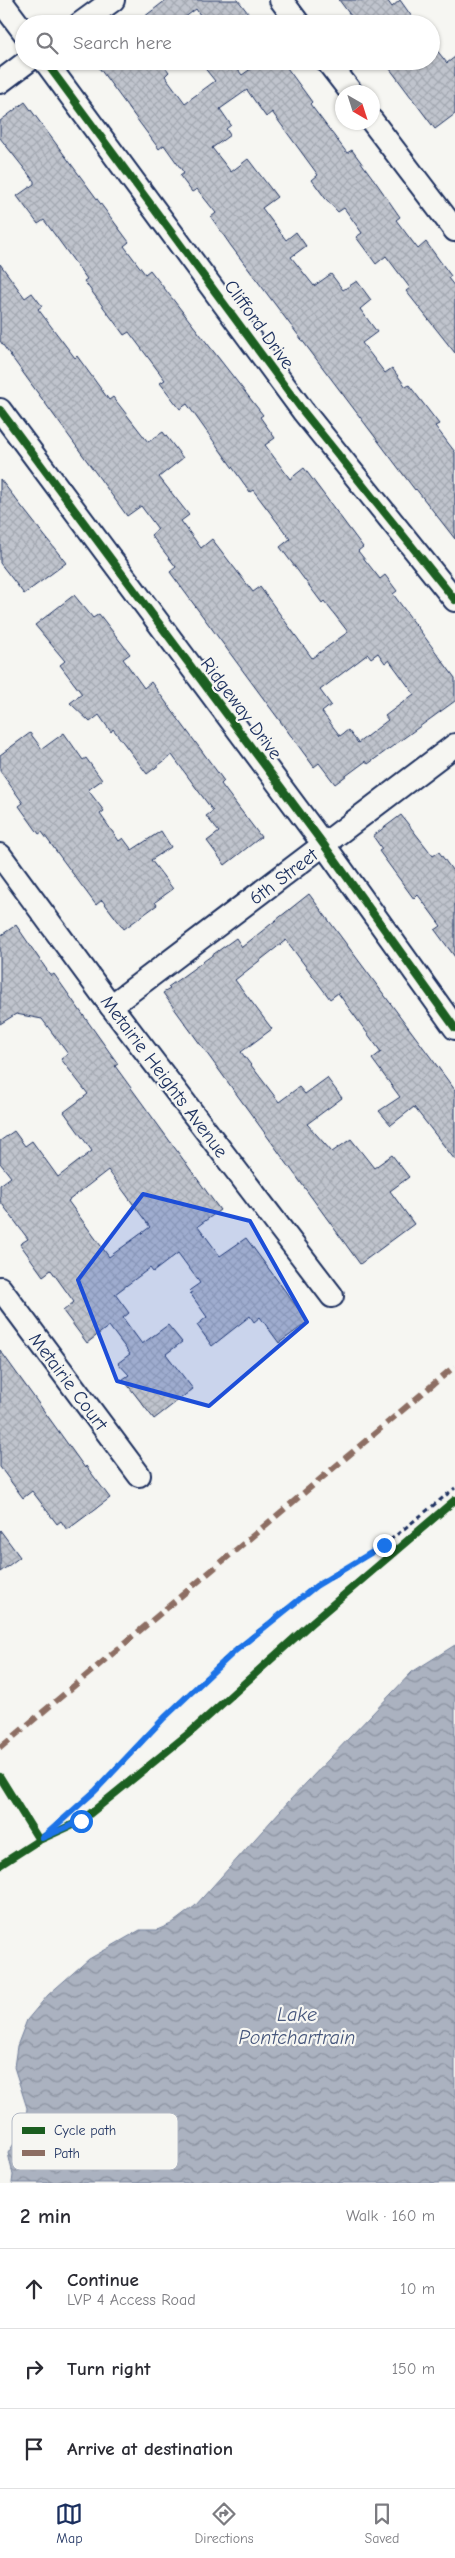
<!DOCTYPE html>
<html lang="en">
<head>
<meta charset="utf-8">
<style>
  :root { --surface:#fff; --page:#f2f2f3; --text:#2b2b33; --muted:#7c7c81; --line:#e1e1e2; --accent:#1b2f5e }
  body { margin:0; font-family:"Comic Neue",sans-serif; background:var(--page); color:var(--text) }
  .compass { position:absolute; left:335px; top:85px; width:45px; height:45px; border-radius:50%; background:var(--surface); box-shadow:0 1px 4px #0004; rotate:141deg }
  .stop { position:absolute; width:15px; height:15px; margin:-11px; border:4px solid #1a73e8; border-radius:50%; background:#fff }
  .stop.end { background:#1a73e8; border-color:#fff; box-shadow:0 1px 5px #0008 }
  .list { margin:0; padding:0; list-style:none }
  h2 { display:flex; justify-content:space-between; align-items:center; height:65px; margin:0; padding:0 20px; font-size:21px }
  h2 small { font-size:16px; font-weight:400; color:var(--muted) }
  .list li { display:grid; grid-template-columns:32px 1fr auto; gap:15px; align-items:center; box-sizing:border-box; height:80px; padding:0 20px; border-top:1px solid var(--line) }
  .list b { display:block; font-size:19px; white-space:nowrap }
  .list p { margin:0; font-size:16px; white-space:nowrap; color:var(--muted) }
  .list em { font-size:16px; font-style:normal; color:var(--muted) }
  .icon { flex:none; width:28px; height:28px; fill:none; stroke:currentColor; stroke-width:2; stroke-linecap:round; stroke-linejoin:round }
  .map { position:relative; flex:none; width:455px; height:2183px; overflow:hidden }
  .search { position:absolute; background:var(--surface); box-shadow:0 1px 4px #0004; left:15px; right:15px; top:15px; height:55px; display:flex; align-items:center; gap:12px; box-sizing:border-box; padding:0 18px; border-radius:28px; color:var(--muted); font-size:19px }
  .sheet { height:305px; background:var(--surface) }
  nav { display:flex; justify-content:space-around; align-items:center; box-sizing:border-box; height:70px; border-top:1px solid var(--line); background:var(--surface); font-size:14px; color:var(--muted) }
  nav a { display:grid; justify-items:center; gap:2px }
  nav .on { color:var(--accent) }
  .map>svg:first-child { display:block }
</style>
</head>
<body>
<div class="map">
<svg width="455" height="2183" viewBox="0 0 455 2183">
  <defs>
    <pattern id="water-waves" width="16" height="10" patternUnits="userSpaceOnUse" patternTransform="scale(1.25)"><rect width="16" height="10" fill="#abb2c0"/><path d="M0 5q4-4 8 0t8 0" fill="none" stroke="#8a919f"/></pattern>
    <pattern id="building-cross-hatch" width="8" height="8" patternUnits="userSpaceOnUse" patternTransform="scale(1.25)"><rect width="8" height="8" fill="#c0c4cd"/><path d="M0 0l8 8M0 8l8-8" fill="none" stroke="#a4a9b2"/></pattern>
  </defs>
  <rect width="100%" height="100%" fill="#f6f6f2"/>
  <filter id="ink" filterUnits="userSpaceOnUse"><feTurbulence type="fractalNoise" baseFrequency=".02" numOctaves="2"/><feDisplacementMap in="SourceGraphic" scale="10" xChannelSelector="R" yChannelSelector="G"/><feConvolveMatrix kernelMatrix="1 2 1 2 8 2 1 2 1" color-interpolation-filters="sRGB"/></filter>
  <g filter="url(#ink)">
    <path fill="url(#water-waves)" stroke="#717e99" d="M455 1645V2183H12L13 2175 8 2153 25 2127 27 2108 14 2067 17 2046 27 2020 48 1995 89 1959 140 1930H157L171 1924 195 1906 289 1801 412 1672Z"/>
    <g fill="url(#building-cross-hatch)" stroke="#1b2f5e" fill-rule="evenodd">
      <path d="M166 0H238L248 13 233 24H206L196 9 176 24H135Z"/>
      <path d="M339 0H387L392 7 400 0 417 24H357Z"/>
      <path d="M431 43 447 63 455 57V114L435 129 384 61H431Z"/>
      <path d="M94 61H161L169 72 165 76 185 103 215 81 199 61H231L242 75 262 61H282L312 102 310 104 347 153 352 150 377 184 400 217 396 220 418 249 426 242 451 276 448 278 455 287V353L406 291 410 288 386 256 376 264 356 237 362 233 344 208 338 212 325 198 312 180 318 175 272 112 266 117 247 90 220 109 231 125 226 129 230 135 212 148 231 172 248 159 277 197 262 208 286 240 296 232 306 246 291 257 314 286 331 274 343 290 357 281 371 300 360 309 377 332 362 343 385 373 392 368 406 387 409 385 439 424 435 426 455 452V539L416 489 415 490 231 246 211 217 216 213 197 189 192 192 180 176 184 173 164 145 159 149Z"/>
      <path d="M25 102 129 242 124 246 145 274 150 270 263 415 260 417 275 438 265 445 290 479 304 468 363 547 358 551 380 579 385 575 397 591 393 594 455 678V701L368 764 366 761 335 784 319 763 314 767 170 572 176 567 151 535 158 529 141 506 127 516 0 341V264L25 298 32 293 42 306 38 309 75 358 77 356 109 400 113 397 148 442 163 432 183 458 159 477 189 515 181 521 201 548 212 539 253 592 260 587 312 658 348 632 324 601 322 603 280 547 290 539 253 490 250 492 187 404 180 409 160 383 165 380 129 332 124 335 84 281 87 279 44 220 38 224 17 196 34 184V181L0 138V121ZM378 653 385 663 389 660 414 694 385 716 388 720 358 743 348 730 340 736 322 712 331 705 320 690 368 654 371 658Z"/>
      <path d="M0 479 66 563 24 594 0 563Z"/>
      <path d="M74 595 93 618 99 614 130 654 123 659 144 688 151 682 224 781 221 784 261 837 225 865 207 841 219 832 206 816 213 811 172 755 147 774 113 729 111 732 99 715 90 722 70 703 82 694 60 665 65 661 35 625Z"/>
      <path d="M30 733 42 749 64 733 83 760 86 758 102 780 88 790 104 811 100 814 119 841 123 838 132 850 161 831 171 847 151 860 173 889 155 902 157 905 124 929 102 900 96 905 42 832 39 834 19 806 23 803 0 771V755Z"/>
      <path d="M401 815 433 856 439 852 455 874V957L435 930 441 926 418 895 414 899 379 851 382 849 373 836Z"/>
      <path d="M309 894 455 1090V1160L414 1107 391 1125 379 1111 400 1097 372 1059 381 1052 338 993 330 999 286 940 235 980 272 1029 241 1052 279 1102 299 1087 305 1094 327 1078 342 1098 307 1124 332 1152 351 1139 374 1168 392 1155 409 1177 390 1191 414 1224 360 1264 163 993 170 989 168 987 236 938 242 947Z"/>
      <path d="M16 925 51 976 54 974 118 1064 115 1066 220 1210 198 1226 220 1256 246 1238 308 1322 279 1343 260 1317 254 1322 250 1316 212 1346 197 1325 207 1317 190 1293 192 1292 190 1290 200 1283 178 1253 153 1272 150 1268 115 1294 129 1313 123 1318 142 1344 168 1325 182 1342 166 1354 193 1389 154 1419 123 1379 129 1375 118 1363 130 1354 109 1326 87 1343 63 1311 74 1302 51 1270 43 1276 20 1244 28 1239 0 1201V1185L11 1177 0 1163V1141L14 1131 25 1146 32 1141 58 1177 92 1151 64 1112 88 1094 61 1059 68 1054 42 1019 16 1014 0 1024V936ZM108 1170 150 1227 109 1257 68 1201Z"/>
      <path d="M0 1350 85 1468 86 1466 110 1498 67 1530 61 1521 57 1524 32 1491 23 1498 0 1467Z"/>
      <path d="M0 1530 20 1557 0 1572Z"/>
    </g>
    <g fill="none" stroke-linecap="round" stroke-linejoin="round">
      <g stroke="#1b2f5e" stroke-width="26">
        <g id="minor">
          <path d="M0 0 24 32"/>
          <path d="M281 0 299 24"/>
          <path d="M80 24 113 0"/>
          <path d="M45 61 303 411 455 600"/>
          <path d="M327 61 351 92"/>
          <path d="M0 82 28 61"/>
          <path d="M372 121 455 230"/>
          <path d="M0 410 324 845 455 1028"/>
          <path d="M0 855 111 1006 332 1296"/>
          <path d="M111 1006 455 745"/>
          <path d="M0 1288 139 1475"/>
        </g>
      </g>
      <path stroke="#1b2f5e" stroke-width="3" stroke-dasharray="5 4" stroke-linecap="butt" d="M43 1838 95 1791 164 1718 233 1652 316 1586 384 1545 455 1488"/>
      <use href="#minor" stroke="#f6f6f2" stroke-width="22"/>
      <path stroke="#8d6e63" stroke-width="6" stroke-dasharray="12 6" stroke-linecap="butt" d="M0 1748 455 1366"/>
      <g stroke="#f6f6f2" stroke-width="11">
        <g id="cycleway">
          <path d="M45 61 303 411 455 600"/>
          <path d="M0 410 324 845 455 1028"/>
          <path d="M0 1777 39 1840"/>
          <path d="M0 1865 39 1840 81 1821 193 1730 310 1624 455 1500"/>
        </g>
      </g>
      <use href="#cycleway" stroke="#1b5e20" stroke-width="8"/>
    </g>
  </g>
  <g fill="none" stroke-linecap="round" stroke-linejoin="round" filter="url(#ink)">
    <path stroke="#1a73e8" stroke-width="6" d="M81 1821 42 1838 95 1791 164 1718 234 1652 316 1586 384 1545"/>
  </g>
  <path fill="#1d4ed8" fill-opacity="0.2" stroke="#1d4ed8" stroke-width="4" stroke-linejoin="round" d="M143 1194 250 1221 307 1322 209 1406 117 1381 78 1280Z"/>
  <g text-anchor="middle" stroke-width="4.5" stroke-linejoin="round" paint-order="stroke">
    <g font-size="19" fill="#1b2f5e" stroke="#f6f6f2">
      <text transform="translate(260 324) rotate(54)" y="7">Clifford Drive</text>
      <text transform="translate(242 708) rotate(53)" y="7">Ridgeway Drive</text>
      <text transform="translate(283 876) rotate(-37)" y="7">6th Street</text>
      <text transform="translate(165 1076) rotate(53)" y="7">Metairie Heights Avenue</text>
      <text transform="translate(69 1381) rotate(53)" y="7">Metairie Court</text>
    </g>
    <g font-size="20" font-style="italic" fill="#46567b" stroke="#f6f6f2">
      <text x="297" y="2021">Lake<tspan x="297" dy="23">Pontchartrain</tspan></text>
    </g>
  </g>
  <rect x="12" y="2113" width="166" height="57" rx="8" fill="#f6f6f2" stroke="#b4bac6" stroke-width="1"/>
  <rect x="22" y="2127" width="23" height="7" fill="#1b5e20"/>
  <rect x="22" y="2150" width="23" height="6" fill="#8d6e63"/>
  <g font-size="14" fill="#1b2f5e">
    <text x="54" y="2135">Cycle path</text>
    <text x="54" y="2158">Path</text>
  </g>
</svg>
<svg class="compass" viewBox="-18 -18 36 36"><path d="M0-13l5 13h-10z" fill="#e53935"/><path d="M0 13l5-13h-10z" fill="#7c7c81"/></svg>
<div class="stop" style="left:81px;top:1821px"></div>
<div class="stop end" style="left:384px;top:1545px"></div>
<div class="search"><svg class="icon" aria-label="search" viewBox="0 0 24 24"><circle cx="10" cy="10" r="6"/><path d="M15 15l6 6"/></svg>Search here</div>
</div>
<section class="sheet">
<h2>2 min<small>Walk · 160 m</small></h2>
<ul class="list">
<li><svg class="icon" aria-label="ahead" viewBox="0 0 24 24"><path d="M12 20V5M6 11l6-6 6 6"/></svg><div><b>Continue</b><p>LVP 4 Access Road</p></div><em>10 m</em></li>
<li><svg class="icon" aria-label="right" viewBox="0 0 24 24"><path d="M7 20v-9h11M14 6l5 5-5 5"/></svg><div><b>Turn right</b></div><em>150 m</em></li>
<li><svg class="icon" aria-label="arrive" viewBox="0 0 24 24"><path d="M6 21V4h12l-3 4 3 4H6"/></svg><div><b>Arrive at destination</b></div></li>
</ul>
</section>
<nav>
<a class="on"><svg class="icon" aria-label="map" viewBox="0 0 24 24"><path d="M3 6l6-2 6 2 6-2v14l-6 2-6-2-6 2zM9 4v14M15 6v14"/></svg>Map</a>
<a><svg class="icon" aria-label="directions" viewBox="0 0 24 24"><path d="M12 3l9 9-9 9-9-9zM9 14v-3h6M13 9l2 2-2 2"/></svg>Directions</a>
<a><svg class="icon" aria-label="saved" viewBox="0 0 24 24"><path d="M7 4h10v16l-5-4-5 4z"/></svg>Saved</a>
</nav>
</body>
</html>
